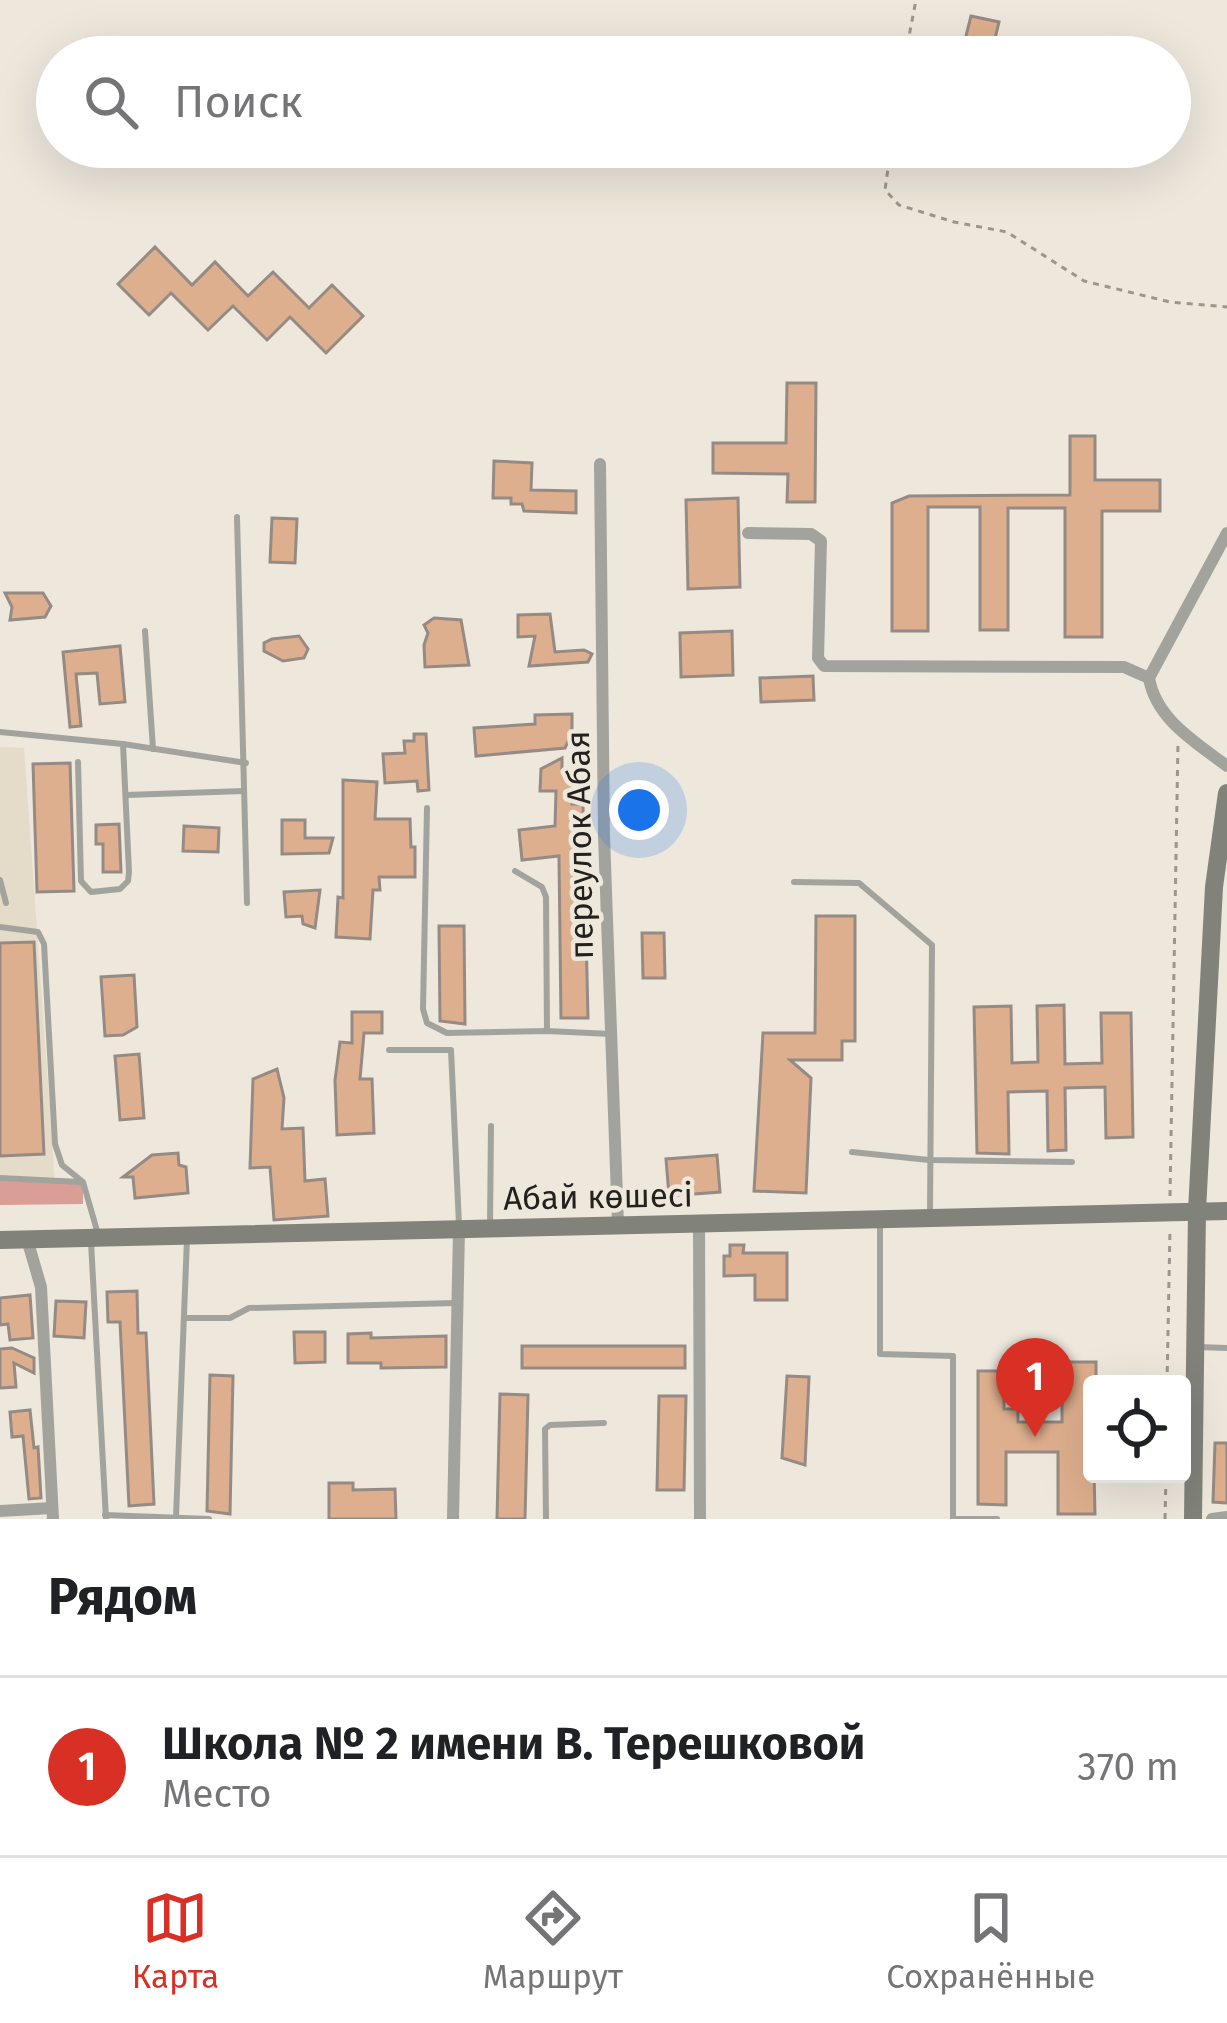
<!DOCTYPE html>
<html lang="ru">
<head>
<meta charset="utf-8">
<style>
  :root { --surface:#fff; --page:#f6f6f6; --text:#202124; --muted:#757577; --line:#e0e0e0; --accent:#d93025 }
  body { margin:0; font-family:"Fira Sans",sans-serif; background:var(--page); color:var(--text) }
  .controls { position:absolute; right:36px; bottom:36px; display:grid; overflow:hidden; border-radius:12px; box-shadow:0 12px 48px #0002 }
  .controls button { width:108px; height:108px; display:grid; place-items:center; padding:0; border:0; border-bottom:3px solid var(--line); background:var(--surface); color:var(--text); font:60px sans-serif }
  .you { position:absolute; left:639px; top:810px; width:42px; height:42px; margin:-30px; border:9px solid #fff; border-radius:50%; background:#1a73e8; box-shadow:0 0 0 18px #1a73e833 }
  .badge { display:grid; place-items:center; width:78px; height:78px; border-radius:50%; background:var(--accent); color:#fff; font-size:39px; font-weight:700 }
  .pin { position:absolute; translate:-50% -99px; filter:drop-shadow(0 3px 6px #0008) }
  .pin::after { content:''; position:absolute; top:63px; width:42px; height:36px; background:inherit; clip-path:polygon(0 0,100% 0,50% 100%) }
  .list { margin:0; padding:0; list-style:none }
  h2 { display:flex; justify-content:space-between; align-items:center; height:156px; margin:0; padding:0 48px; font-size:51px }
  h2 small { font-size:39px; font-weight:400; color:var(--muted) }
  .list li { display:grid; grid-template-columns:78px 1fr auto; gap:36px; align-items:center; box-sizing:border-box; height:180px; padding:0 48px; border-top:3px solid var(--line) }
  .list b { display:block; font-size:45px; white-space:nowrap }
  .list p { margin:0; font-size:39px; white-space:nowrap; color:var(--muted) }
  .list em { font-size:39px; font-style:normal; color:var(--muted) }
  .icon { flex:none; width:66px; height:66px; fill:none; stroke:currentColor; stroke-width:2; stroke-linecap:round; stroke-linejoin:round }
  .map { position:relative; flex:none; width:1227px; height:1519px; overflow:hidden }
  .search { position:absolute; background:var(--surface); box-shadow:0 12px 48px #0002; left:36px; right:36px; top:36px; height:132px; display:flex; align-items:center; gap:30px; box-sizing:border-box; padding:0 42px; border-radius:66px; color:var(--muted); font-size:45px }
  .sheet { height:336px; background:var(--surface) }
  nav { display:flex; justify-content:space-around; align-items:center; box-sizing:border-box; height:168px; border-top:3px solid var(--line); background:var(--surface); font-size:33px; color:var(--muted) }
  nav a { display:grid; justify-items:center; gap:6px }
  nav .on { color:var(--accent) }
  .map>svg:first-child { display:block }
</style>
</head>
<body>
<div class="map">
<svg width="1227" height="1519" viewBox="0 0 1227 1519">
  <rect width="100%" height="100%" fill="#ede7dc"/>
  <path fill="#e5dbc9" d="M0 747 24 748 56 1198 0 1200Z"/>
  <path fill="#d99f96" d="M0 1178 83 1182V1204L0 1205Z"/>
  <g fill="#deaf8e" stroke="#958b84" stroke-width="3">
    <path d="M971 16 999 22 993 47 965 40Z"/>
    <path d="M155 247 192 285 215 262 248 296 273 272 309 308 332 285 363 316 326 353 290 317 267 340 233 306 208 330 171 293 149 315 118 284Z"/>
    <path d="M787 383H816L815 502H787L788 474 713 473V443H786Z"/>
    <path d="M1070 436H1095V480H1160V511H1102V637H1065V508H1008V630H980V507H928V631H892V503L909 496 1070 495Z"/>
    <path d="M494 461 532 463 531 490 576 491V513L524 511 522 504H511V498H493Z"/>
    <path d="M738 498 740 587 688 589 686 500Z"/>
    <path d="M272 518 297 519 295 563 270 562Z"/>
    <path d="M5 593H43L51 606 45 617 10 620 12 607Z"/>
    <path d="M550 614 555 652 584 650 592 654 588 662 529 666 535 636 518 637V615Z"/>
    <path d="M434 618 461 620 469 665 425 667 424 645 428 633 424 625Z"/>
    <path d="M732 631 733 675 681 677 680 633Z"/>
    <path d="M299 636 308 649 304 658 283 661 264 651V643L272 639Z"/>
    <path d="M120 646 125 702 100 704 97 673 76 674 81 726 70 727 63 652Z"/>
    <path d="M813 676 814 700 761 702 760 678Z"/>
    <path d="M572 714V733L565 748 476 756 474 728 535 724V715Z"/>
    <path d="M414 734H426L429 790 418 791 417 781 385 783 383 754 405 753 404 741H414Z"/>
    <path d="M562 758V769L572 770V804H583L588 1018H561L559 856 522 860 519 830 555 826 556 791H540L541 769Z"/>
    <path d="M70 763 74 891 37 892 33 764Z"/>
    <path d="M343 780 377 782 375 819H410L411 847H415V877H379L380 890H373L370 939 336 937 338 897 343 898Z"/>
    <path d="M282 820H305V838H333L329 853 282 854Z"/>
    <path d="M119 824 121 872H103V844H96V825Z"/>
    <path d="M184 826 219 828 218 852 183 851Z"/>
    <path d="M320 890 315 928 303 924 302 916 286 917 284 892Z"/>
    <path d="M816 916H855V1041H842V1060H790L811 1078 806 1193 754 1191 763 1033H815Z"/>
    <path d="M439 926H464L465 1024 440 1021Z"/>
    <path d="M642 933H664L665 978H643Z"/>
    <path d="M34 942 44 1154 0 1156V943Z"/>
    <path d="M134 975 137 1027 123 1035 105 1036 101 977Z"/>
    <path d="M1064 1005 1065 1064 1102 1063 1101 1013H1131L1133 1137 1106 1138 1105 1087 1065 1088 1066 1150 1048 1151 1047 1091 1008 1092 1009 1154 977 1153 974 1007 1011 1006 1012 1063 1038 1062 1037 1006Z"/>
    <path d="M352 1012H382V1033H364L360 1079H372L374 1133 337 1135 335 1080 340 1042 352 1043Z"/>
    <path d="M139 1054 144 1118 120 1120 115 1056Z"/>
    <path d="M277 1069 284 1098 282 1129 303 1128 305 1181 325 1179 328 1216 274 1220 270 1167 250 1168 253 1079Z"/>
    <path d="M178 1153 179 1165 186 1167 188 1193 135 1198 133 1177H123L152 1155Z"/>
    <path d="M717 1155 720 1192 669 1196 666 1159Z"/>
    <path d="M730 1245H744L743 1253H787V1300H755V1275L724 1276V1256H730Z"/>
    <path d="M137 1291 138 1333H146L154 1504 129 1506 120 1322H108L107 1292Z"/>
    <path d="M30 1295 33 1338 10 1340 8 1324 0 1325V1298Z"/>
    <path d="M56 1301 86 1302 84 1338 54 1336Z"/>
    <path d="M294 1332H325V1362L295 1363Z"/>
    <path d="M371 1333V1338L446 1336V1367L381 1368V1363H348V1334Z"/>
    <rect x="522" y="1346" width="163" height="22"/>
    <path d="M12 1348 34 1358V1373L14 1363 16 1387 0 1388V1349Z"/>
    <path d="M1062 1362H1096V1384H1092L1095 1514H1058V1452H1006V1505L978 1504V1371H1004V1409H1018V1422H1062Z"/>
    <path d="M210 1375 233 1376 230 1514 207 1511Z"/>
    <path d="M787 1376 809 1377 805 1465 782 1458Z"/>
    <path d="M500 1394 528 1395 525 1519H497Z"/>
    <path d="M659 1396H686L684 1490H657Z"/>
    <path d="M30 1410 34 1448 38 1447 41 1498 29 1499 23 1436 12 1437 10 1412Z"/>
    <path d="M1215 1443H1227V1503L1213 1502Z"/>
    <path d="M329 1483H353V1490L395 1489 396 1519H329Z"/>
  </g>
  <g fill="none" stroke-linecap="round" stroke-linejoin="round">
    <g stroke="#9b968e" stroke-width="3" stroke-dasharray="6 6" stroke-linecap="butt">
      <path d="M905 57 916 0"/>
      <path d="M891 147 885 190 899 205 954 222 1007 232 1084 281 1170 302 1227 307"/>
      <path d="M1170 1196 1178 743"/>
      <path d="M1167 1384 1170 1229"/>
      <path d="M1165 1519 1166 1474"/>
    </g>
    <g stroke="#a3a39e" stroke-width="6">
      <path d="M237 517 247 903"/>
      <path d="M145 631 153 749"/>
      <path d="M0 732 123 744 246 763"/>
      <path d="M78 762 81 881 91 892 120 889 128 881 129 872 123 744"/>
      <path d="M126 795 244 791"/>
      <path d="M427 808 423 1009 427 1023 447 1033 547 1031 611 1034"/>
      <path d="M515 871 542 887 546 897 547 1031"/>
      <path d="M0 880 6 903"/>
      <path d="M794 882 859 883 932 945 930 1214"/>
      <path d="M0 927 38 932 44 944 55 1144 62 1165 83 1182 98 1234"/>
      <path d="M389 1050H451L459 1225"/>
      <path d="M852 1152 929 1160 1072 1162"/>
      <path d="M0 1178 80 1182"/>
      <path d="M880 1222V1354L953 1356V1519H997"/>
      <path d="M490 1225 491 1126"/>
      <path d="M91 1242 106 1519"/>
      <path d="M186 1318H230L249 1308 456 1303"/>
      <path d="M1198 1347 1227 1348"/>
      <path d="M105 1515 209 1519"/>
      <path d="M176 1517 187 1239"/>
      <path d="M546 1519 545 1429 550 1425 604 1423"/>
    </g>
    <g stroke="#a3a39e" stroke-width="12">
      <path d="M600 464 604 836 618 1225"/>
      <path d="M748 533 811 534 821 541 818 658 824 666 1124 667 1149 678"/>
      <path d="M1227 533 1149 678C1156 719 1195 742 1227 766"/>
      <path d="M699 1223 700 1519"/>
      <path d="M27 1239 41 1287 53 1519"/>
      <path d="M0 1511 52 1508"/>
      <path d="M453 1519 459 1229"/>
      <path d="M1212 1519 1227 1517"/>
    </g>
    <g stroke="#81827a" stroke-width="18">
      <path d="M0 1240 1227 1211"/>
      <path d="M1193 1519 1197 1211 1214 887 1227 793"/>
    </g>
  </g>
  <g text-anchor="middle" stroke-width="9" stroke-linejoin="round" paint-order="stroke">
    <g font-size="33" fill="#23211d" stroke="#ede7dc">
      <text transform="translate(579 845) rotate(-91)" y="12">переулок Абая</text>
      <text transform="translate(598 1196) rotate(-1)" y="12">Абай көшесі</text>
    </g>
  </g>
</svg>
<div class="controls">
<button><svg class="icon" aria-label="locate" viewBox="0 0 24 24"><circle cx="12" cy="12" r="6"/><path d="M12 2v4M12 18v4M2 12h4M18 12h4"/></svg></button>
</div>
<div class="you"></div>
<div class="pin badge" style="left:1035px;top:1437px">1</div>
<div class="search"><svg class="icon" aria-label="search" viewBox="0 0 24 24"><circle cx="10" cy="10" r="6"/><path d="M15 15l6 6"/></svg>Поиск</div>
</div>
<section class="sheet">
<h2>Рядом<small></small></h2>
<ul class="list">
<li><span class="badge">1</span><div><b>Школа № 2 имени В. Терешковой</b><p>Место</p></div><em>370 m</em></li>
</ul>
</section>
<nav>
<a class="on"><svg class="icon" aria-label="map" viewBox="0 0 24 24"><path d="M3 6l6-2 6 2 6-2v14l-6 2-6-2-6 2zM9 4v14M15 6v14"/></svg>Карта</a>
<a><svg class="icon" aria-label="directions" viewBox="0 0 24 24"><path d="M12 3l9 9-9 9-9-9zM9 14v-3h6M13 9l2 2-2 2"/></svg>Маршрут</a>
<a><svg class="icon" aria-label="saved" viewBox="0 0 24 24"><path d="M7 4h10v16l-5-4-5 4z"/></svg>Сохранённые</a>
</nav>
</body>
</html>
